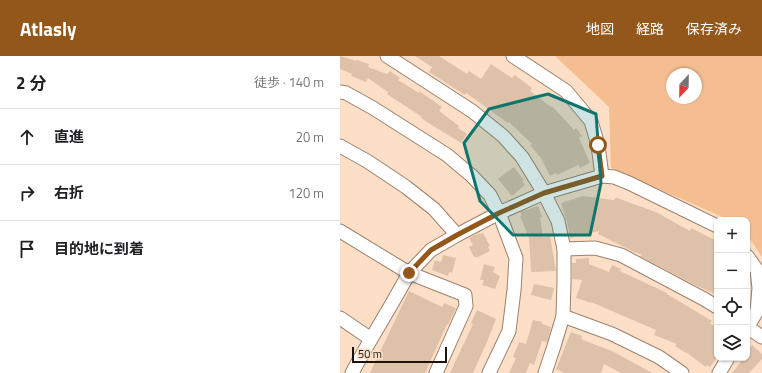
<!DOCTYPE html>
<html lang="ja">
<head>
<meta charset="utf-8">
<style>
  :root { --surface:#fff; --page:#f6f6f6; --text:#202124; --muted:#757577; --line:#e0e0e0; --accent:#94571a }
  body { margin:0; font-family:"Titillium Web","Noto Sans JP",sans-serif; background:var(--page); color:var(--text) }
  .controls { position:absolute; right:12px; bottom:12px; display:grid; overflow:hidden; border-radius:8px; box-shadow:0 1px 3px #0004 }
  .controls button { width:36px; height:36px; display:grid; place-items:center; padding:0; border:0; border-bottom:1px solid var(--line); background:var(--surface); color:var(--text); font:20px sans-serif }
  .compass { position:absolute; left:326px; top:12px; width:36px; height:36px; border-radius:50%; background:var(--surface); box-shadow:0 1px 3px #0004; rotate:202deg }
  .scale { position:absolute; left:12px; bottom:10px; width:95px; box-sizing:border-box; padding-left:4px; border:2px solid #1d130b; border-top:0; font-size:11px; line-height:14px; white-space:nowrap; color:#1d130b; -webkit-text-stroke:3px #fddfc7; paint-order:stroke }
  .stop { position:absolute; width:12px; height:12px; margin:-9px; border:3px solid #94571a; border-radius:50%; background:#fff }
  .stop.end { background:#94571a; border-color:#fff; box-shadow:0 1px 4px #0008 }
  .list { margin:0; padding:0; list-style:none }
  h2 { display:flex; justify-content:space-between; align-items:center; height:52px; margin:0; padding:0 16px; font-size:17px }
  h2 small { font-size:13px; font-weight:400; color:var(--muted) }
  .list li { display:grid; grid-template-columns:26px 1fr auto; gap:12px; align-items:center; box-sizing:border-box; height:56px; padding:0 16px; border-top:1px solid var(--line) }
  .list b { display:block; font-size:15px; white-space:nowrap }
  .list em { font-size:13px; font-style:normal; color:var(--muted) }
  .icon { flex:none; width:22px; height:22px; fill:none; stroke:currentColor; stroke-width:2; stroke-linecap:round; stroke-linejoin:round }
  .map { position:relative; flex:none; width:422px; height:317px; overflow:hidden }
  header { display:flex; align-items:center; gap:24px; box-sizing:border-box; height:56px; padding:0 20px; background:var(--accent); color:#fff }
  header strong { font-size:19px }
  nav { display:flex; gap:22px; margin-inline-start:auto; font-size:14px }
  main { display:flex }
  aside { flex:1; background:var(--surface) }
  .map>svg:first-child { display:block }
</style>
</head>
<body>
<header>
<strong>Atlasly</strong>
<nav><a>地図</a><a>経路</a><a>保存済み</a></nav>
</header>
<main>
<aside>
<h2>2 分<small>徒歩 · 140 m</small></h2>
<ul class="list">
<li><svg class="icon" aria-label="ahead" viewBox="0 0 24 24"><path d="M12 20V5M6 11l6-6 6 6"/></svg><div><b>直進</b></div><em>20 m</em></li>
<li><svg class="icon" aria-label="right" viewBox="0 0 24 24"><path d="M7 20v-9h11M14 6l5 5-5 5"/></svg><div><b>右折</b></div><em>120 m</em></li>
<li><svg class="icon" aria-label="arrive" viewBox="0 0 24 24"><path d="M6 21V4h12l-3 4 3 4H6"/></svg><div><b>目的地に到着</b></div></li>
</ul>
</aside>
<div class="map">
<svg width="422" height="317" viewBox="0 0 422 317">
  <rect width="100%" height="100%" fill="#fddfc7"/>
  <path fill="#f5be91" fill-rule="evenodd" d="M215 0H422V201L407 178V164H389L271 112 269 51ZM332 18H356V42H332Z"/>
  <g fill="#dec1a9">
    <path d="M0 0 16 5 17 4 29 8 28 11 47 18 50 15 60 22 58 24 79 37V35L102 51 99 55 119 70 118 72 127 78 121 87 90 68 81 62 82 61 47 38 48 36 28 22 26 26 11 20 12 18 0 13Z"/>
    <path d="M75 0H99L127 18 129 15 141 23 151 8 172 22 175 19 192 32 190 35 211 51 212 50 234 74 236 72 242 80 239 82 250 107 240 112 238 109 217 119 216 117 210 120 201 102 190 89 192 88 169 66 168 67 126 37 125 39 89 16 92 11Z"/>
    <path d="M174 111 184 124 182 125 185 129 172 140 158 123Z"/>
    <path d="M243 140 274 144 275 142H277L316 156 350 175 351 172 377 185V239L353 228 299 200 303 199 294 196 258 178 259 175 230 182 227 166 221 147Z"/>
    <path d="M198 150 202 161H200L203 181 210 180 216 215 191 216 189 182 180 160H182L180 156Z"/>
    <path d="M140 177 141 178 143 177 150 190 148 191 150 195 138 201H134L129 191 133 189 129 182Z"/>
    <path d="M103 199 116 202 112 217 109 216 108 220 92 214 95 204 101 206Z"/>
    <path d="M249 202V208L269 216 272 209 281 213 280 215 327 237V238L372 265 370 267 377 272V301L370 311 367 309 366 311 346 296V297L335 290 337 288 314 279 316 274 251 246V247L236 242 242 224 232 223V207H236V203Z"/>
    <path d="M144 208 155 211 153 216 160 220 155 233 142 229 144 224H140Z"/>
    <path d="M194 228 214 232 211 244 191 239Z"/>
    <path d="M69 235 102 251 104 247 116 252 108 269 107 268 85 317H30Z"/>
    <path d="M137 254 156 263 146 288 133 317H110L133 268 131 267Z"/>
    <path d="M193 264 202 266V268L211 271 207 286 202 285 194 309 190 307 186 317H169L176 302 173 301 179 286 186 288Z"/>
    <path d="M231 276 242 280 241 283 274 296 312 317H281L264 308 261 317H224L216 313Z"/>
    <path d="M412 289 422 298V303L409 317H392L404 302H407V295Z"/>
  </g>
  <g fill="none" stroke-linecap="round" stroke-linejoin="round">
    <g stroke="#9d826c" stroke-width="15">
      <g id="street">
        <path d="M47 0 132 55 163 80 182 101 204 137 218 165 224 193V226L223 260 214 290 205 317"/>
        <path d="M173 0 226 35 251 65 258 89 262 120"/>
        <path d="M0 36 6 37 33 52 107 99 132 120 150 139 159 157 176 202 174 234 169 275 149 317"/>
        <path d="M0 90 27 105 66 131 94 153 117 179"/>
        <path d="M0 175 69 217C51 251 30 283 12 317"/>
        <path d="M224 193 255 192 281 199 364 243 377 251"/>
        <path d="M407 200 417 214 419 232 417 255 407 272"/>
        <path d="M223 260 272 278 319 301 342 317"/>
        <path d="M0 262 31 283"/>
        <path d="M407 271 422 281"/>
        <path d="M96 317 126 250 125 239 69 217 91 194 117 179 159 157 204 137 262 120 274 121 289 127 377 170"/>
        <path d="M379 317 388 302"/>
      </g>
    </g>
    <use href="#street" stroke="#fff" stroke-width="13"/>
  </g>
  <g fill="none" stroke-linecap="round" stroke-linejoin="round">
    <path stroke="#94571a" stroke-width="5" d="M69 217 91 194 117 179 159 157 204 137 262 120 258 89"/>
  </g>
  <path fill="#0f766e" fill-opacity="0.2" stroke="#0f766e" stroke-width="3" stroke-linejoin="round" d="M208 38 256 58 261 127 250 179H173L140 145 124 87 149 53Z"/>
</svg>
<div class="controls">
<button>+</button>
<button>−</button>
<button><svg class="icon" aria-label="locate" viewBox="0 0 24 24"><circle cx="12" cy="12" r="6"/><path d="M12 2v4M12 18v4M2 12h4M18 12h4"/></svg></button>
<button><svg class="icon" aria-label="layers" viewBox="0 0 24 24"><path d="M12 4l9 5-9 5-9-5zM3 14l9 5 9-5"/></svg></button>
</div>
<svg class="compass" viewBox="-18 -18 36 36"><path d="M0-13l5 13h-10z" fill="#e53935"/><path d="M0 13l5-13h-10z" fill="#757577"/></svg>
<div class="scale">50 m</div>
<div class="stop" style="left:258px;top:89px"></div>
<div class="stop end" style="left:69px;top:217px"></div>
</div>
</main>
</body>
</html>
